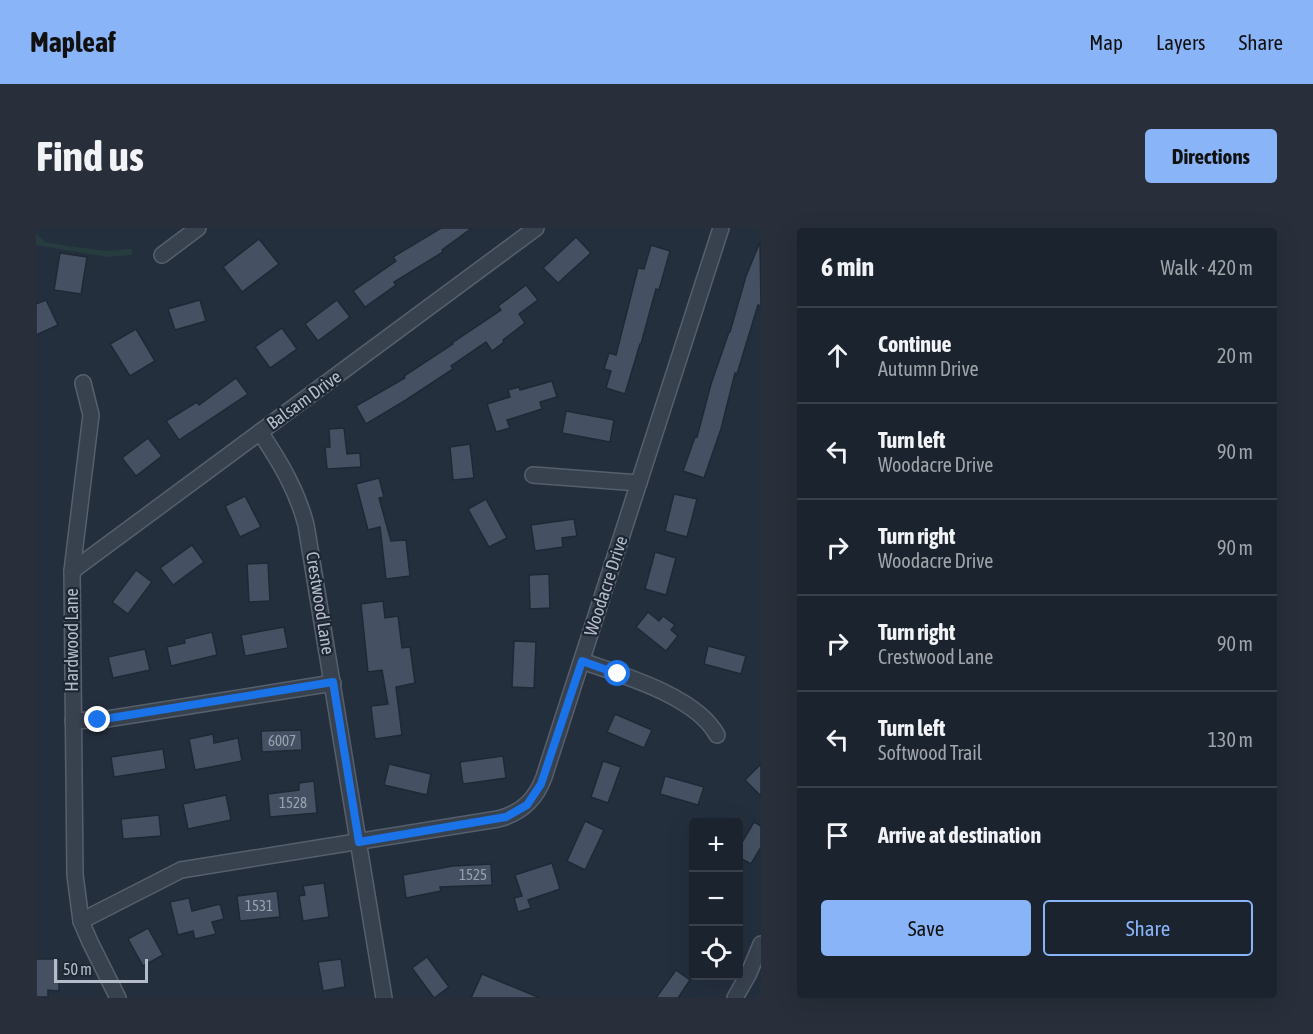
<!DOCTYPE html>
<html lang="en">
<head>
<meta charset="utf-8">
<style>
  :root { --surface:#1b232e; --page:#282f3a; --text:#f1f3f6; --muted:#a0a4aa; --line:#39404a; --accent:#8ab4f8 }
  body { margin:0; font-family:"Asap Condensed",sans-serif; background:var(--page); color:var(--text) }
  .controls { position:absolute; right:18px; bottom:18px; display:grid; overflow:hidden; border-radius:6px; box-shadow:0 6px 24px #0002 }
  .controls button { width:54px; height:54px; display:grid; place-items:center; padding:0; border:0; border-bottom:2px solid var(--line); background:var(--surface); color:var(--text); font:30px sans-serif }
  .scale { position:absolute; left:18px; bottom:15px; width:94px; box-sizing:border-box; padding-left:6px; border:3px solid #b4bcc9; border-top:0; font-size:16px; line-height:21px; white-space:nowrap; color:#b4bcc9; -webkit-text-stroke:4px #1d2633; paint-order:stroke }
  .stop { position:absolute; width:18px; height:18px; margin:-14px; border:4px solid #1a73e8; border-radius:50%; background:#fff }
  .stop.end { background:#1a73e8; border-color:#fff; box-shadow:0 2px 6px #0008 }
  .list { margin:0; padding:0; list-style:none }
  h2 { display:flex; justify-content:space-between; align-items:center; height:78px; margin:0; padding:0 24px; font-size:26px }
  h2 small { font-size:20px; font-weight:400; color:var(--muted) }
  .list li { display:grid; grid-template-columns:39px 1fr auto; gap:18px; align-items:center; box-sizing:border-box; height:96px; padding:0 24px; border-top:2px solid var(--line) }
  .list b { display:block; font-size:22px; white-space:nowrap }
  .list p { margin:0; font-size:20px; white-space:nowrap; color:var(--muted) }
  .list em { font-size:20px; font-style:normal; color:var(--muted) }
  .actions { display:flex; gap:12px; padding:18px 24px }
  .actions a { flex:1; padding:14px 0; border:2px solid var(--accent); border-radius:6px; text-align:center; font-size:21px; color:var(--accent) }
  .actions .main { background:var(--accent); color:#111 }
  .icon { flex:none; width:33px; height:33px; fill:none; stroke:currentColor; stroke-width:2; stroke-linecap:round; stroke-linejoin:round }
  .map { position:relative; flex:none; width:725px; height:770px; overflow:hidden; border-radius:6px }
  header { display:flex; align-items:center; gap:36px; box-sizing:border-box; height:84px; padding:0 30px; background:var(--accent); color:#111 }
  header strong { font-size:28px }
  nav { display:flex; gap:33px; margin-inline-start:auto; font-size:21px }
  .intro { display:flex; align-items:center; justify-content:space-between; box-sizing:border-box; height:144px; padding:0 36px }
  h1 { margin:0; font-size:42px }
  .button { padding:15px 27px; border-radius:6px; background:var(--accent); color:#111; font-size:21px; font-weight:700 }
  main { display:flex; gap:36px; padding:0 36px }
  aside { flex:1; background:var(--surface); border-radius:6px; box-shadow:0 6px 24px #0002 }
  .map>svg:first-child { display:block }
</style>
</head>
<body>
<header>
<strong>Mapleaf</strong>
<nav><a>Map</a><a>Layers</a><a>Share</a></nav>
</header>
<div class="intro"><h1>Find us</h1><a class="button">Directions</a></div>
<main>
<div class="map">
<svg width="725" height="770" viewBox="0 0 725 770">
  <rect width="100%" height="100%" fill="#242f3e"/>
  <path fill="#263c3f" d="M0 5 9 14 31 18 72 23 96 21V27L71 29 0 17Z"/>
  <g fill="#455162" stroke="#1f2835" stroke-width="1.5">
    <path d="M405 0H436L406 22 407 24 358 54 360 57 329 79 317 63 360 33 357 29Z"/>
    <path d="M540 9 555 25 522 55 507 40Z"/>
    <path d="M223 11 243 36 206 64 187 39Z"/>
    <path d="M724 14 725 78 722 77 701 146 699 145 685 201 668 250 647 243 659 209H661L675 156 693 104H694L710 48Z"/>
    <path d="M615 17 634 23 623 62 620 61 605 116H604L589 166 570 160 575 143 568 141 573 125 580 127 602 40 608 41Z"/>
    <path d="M24 25 51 29 45 66 18 62Z"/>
    <path d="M490 57 502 72 483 86 489 95 467 112 468 114 456 123 450 114 415 138 417 141 370 172 330 196 320 178 369 150 368 148 417 116 416 115 465 82 462 78Z"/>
    <path d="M10 72 22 97 0 107V76Z"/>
    <path d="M164 72 170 93 139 102 132 81Z"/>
    <path d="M301 72 314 89 282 113 269 96Z"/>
    <path d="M246 100 261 121 234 140 219 119Z"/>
    <path d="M100 101 119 133 94 148 74 116Z"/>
    <path d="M200 150 212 166 143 212 130 193 161 174 163 177Z"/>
    <path d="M516 153 521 169 504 174 506 181 471 192 474 200 460 204 451 176 474 169 472 162 483 159 484 162Z"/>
    <path d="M530 183 578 192 574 214 526 205Z"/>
    <path d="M308 200 311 226 324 225 325 239 291 241 289 219H294L293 201Z"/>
    <path d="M112 210 126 228 100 248 86 230Z"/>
    <path d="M434 216 438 250 417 252 414 219Z"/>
    <path d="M343 250 348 269 343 270 355 313 370 312 374 348 350 351 344 299 332 302 320 256Z"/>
    <path d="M638 266 661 271 651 309 629 303Z"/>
    <path d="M209 268 225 299 204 309 189 278Z"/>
    <path d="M450 271 471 310 453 319 432 281Z"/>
    <path d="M538 291 541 308 526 310 527 319 499 323 495 297Z"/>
    <path d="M156 317 168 334 137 357 124 340Z"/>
    <path d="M619 324 640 330 630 367 609 361Z"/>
    <path d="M232 335 234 373 213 374 211 336Z"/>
    <path d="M100 342 116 354 92 386 76 374Z"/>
    <path d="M513 346 514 380 494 381 493 347Z"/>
    <path d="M347 373 349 390 362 388 366 420 374 419 379 455 360 459 366 507 339 511 335 478 352 476 346 442 332 444 325 376Z"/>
    <path d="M612 384 623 393 627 388 639 397 635 402 642 408 630 423 600 399Z"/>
    <path d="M248 399 252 420 209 428 205 407Z"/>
    <path d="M176 404 181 427 135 438 131 419 149 415 148 411Z"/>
    <path d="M478 413 500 414 498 460 476 459Z"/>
    <path d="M672 418 710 428 705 446 668 436Z"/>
    <path d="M109 421 114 442 77 450 72 429Z"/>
    <path d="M579 486 616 502 608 520 571 504Z"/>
    <path d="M265 502 266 522 226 524 225 503Z"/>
    <path d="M177 506 178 515 202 510 206 533 159 542 153 511Z"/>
    <path d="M127 521 130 541 78 549 75 529Z"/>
    <path d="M467 528 470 550 427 556 424 534Z"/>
    <path d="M567 533 585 539 572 575 555 569Z"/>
    <path d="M353 536 395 546 391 567 348 557Z"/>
    <path d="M725 536V568L709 552Z"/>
    <path d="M629 548 668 559 662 577 624 566Z"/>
    <path d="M278 553 281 585 234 589 232 566 263 562V555Z"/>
    <path d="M190 567 195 592 152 601 147 576Z"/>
    <path d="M123 587 125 608 87 611 85 591Z"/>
    <path d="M549 593 568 602 549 642 531 633Z"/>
    <path d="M718 594 725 598V619L715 636 702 629V621Z"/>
    <path d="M516 635 524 661 492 672 495 680 482 684 478 670 486 668 479 647Z"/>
    <path d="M455 636 456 657 404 659 405 663 370 670 367 647 417 638Z"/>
    <path d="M288 655 293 689 267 693 263 668 269 667 267 658Z"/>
    <path d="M241 663 244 689 204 693 201 668Z"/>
    <path d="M153 670 156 683 184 676 188 691 176 694 180 706 159 711 157 703 142 707 134 674Z"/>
    <path d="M112 700 127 727 107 738 92 711Z"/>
    <path d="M391 729 413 759 398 770 376 740Z"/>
    <path d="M0 731H23V763L12 762V769H0Z"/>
    <path d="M305 731 309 759 287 763 282 734Z"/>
    <path d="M640 742 654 752 642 770H620Z"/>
    <path d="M446 746 504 770H435Z"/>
  </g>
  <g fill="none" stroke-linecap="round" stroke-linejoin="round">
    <g stroke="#565f6c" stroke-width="18">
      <g id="minor">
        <path d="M126 27 162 0"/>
        <path d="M47 155 55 187 36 343 39 647 45 693 54 714 82 770"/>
        <path d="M224 204C244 234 261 262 270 297L348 770"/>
        <path d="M497 247 603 255"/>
        <path d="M36 343 500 0"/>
        <path d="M546 433C586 447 660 468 681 507"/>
        <path d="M37 493 71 491 297 455"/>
        <path d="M45 693 145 642 462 591C486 585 500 571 508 549L685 0"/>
        <path d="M699 770 713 745 725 716"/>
      </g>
    </g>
    <use href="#minor" stroke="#38414e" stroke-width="15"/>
  </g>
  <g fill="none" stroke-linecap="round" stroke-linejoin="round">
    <path stroke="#1a73e8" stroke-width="8" d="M62 492 297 454 323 614 470 589 491 577 505 556 546 433 582 446"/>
  </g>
  <g text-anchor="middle" stroke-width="4.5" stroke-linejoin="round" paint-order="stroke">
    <g font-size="15" fill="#98a1af">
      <text x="246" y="518">6007</text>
      <text x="257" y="580">1528</text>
      <text x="437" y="652">1525</text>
      <text x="223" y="683">1531</text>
    </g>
    <g font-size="18" fill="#b4bcc9" stroke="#1d2633">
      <text transform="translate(268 172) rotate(-36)" y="6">Balsam Drive</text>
      <text transform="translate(570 358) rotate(-72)" y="6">Woodacre Drive</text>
      <text transform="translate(284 375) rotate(81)" y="6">Crestwood Lane</text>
      <text transform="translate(36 412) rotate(-90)" y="6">Hardwood Lane</text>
    </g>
  </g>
</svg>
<div class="controls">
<button>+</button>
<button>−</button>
<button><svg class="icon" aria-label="locate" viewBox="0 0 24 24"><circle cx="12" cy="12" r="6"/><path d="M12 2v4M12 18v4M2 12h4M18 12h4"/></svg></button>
</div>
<div class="scale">50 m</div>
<div class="stop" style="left:582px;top:446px"></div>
<div class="stop end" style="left:62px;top:492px"></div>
</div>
<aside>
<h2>6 min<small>Walk · 420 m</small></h2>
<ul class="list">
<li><svg class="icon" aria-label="ahead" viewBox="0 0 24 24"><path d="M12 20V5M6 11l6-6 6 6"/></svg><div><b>Continue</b><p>Autumn Drive</p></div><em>20 m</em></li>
<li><svg class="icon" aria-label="left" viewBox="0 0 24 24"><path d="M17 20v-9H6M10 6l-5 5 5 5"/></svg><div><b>Turn left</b><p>Woodacre Drive</p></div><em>90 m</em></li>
<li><svg class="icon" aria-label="right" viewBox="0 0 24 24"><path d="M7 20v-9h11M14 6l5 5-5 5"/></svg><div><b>Turn right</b><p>Woodacre Drive</p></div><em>90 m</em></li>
<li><svg class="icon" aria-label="right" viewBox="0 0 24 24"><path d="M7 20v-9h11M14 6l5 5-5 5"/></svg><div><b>Turn right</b><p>Crestwood Lane</p></div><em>90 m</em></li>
<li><svg class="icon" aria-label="left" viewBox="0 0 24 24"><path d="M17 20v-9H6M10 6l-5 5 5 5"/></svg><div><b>Turn left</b><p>Softwood Trail</p></div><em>130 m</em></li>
<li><svg class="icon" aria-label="arrive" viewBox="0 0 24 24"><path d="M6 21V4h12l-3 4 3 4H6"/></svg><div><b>Arrive at destination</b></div></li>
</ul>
<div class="actions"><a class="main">Save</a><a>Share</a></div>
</aside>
</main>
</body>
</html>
